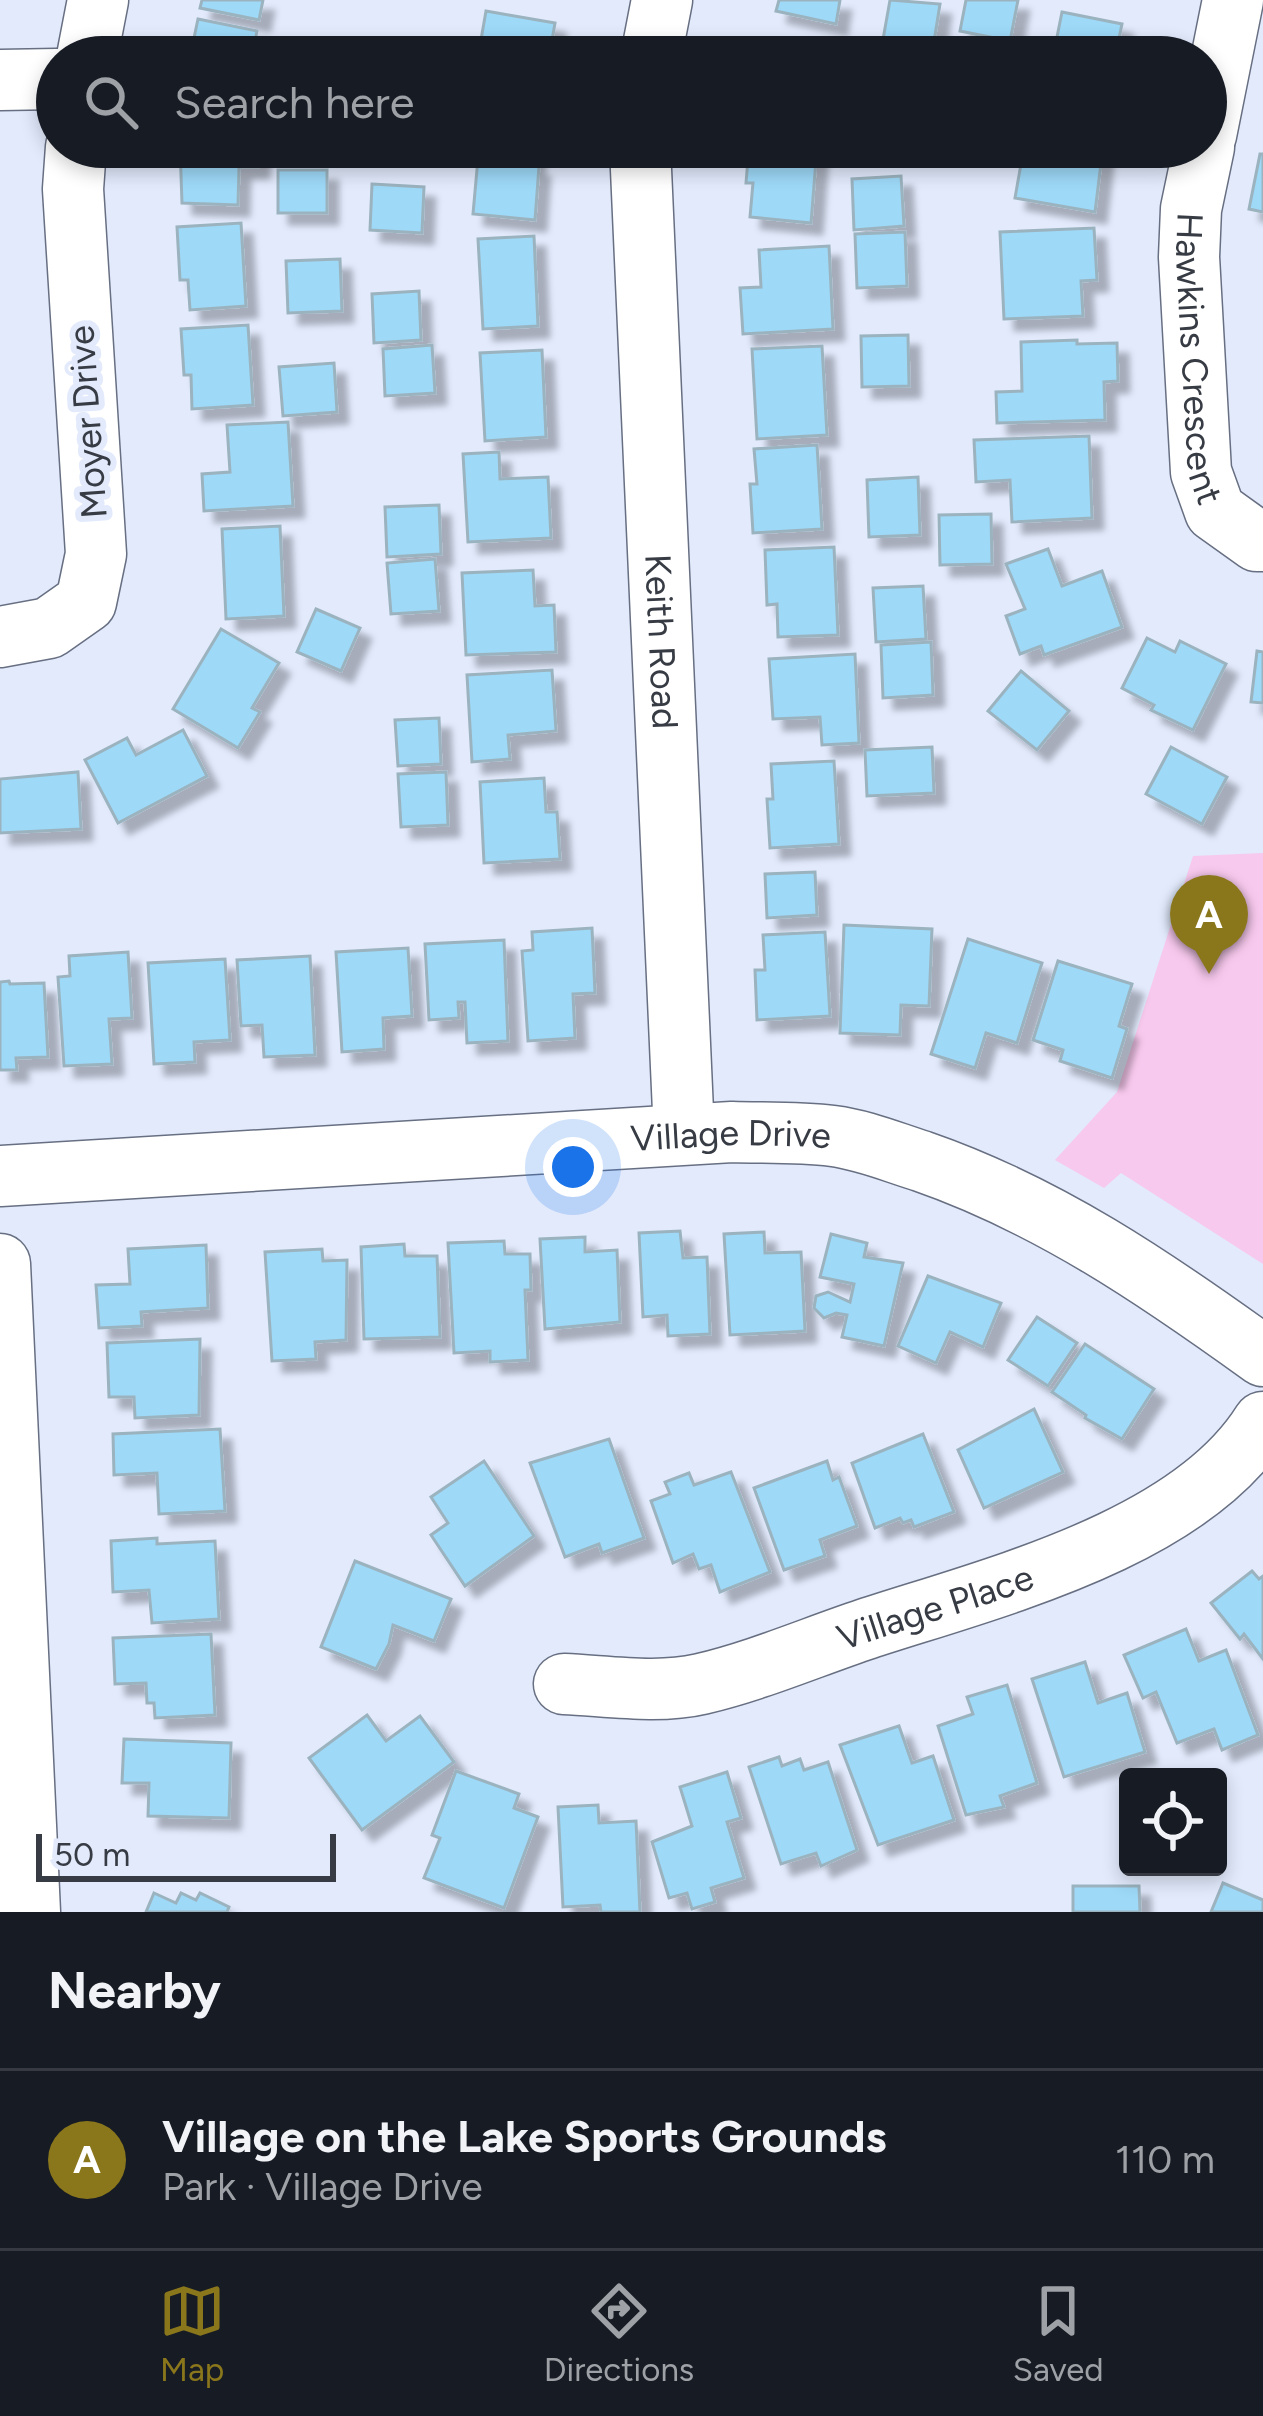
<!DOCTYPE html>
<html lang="en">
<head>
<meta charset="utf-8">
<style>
  :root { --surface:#171b24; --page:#242831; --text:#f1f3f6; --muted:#9ea1a6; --line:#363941; --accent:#8a771c }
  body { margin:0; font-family:Figtree,sans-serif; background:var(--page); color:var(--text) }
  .controls { position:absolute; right:36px; bottom:36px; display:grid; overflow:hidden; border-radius:12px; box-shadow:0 6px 18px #0003 }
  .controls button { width:108px; height:108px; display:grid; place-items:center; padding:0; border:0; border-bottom:3px solid var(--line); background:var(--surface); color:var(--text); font:60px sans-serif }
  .scale { position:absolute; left:36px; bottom:30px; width:300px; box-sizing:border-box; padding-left:12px; border:6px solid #373b44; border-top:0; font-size:33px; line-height:42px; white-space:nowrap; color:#373b44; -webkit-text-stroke:9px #e2eafc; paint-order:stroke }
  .you { position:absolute; left:573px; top:1167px; width:42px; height:42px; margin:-30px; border:9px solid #fff; border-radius:50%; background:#1a73e8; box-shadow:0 0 0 18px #1a73e833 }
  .badge { display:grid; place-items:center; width:78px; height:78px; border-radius:50%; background:var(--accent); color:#fff; font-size:39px; font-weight:700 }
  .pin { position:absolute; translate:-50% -99px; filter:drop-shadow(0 3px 6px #0008) }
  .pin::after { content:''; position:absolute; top:63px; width:42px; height:36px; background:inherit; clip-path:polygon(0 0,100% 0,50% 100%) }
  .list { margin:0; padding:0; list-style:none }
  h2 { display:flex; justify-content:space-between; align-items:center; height:156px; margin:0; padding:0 48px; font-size:51px }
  h2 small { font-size:39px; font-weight:400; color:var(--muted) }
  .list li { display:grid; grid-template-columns:78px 1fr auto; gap:36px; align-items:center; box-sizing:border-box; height:180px; padding:0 48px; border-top:3px solid var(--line) }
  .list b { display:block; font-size:45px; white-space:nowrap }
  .list p { margin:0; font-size:39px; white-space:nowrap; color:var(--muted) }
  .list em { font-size:39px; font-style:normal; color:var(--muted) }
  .icon { flex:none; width:66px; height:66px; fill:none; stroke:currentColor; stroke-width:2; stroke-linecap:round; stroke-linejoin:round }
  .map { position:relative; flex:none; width:1263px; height:1912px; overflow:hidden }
  .search { position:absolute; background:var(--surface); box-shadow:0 6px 18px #0003; left:36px; right:36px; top:36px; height:132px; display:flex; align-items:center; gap:30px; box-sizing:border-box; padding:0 42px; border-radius:66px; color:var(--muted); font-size:45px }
  .sheet { height:336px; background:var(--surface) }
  nav { display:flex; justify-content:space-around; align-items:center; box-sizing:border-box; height:168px; border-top:3px solid var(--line); background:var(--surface); font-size:33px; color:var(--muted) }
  nav a { display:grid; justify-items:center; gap:6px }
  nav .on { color:var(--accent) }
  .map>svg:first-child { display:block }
</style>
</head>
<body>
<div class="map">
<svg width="1263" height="1912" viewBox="0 0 1263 1912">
  <defs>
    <filter id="shadow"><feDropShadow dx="11" dy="11" stdDeviation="3" flood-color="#0004"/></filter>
  </defs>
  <rect width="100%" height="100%" fill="#e2eafc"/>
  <path fill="#f8c9ee" d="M1263 853V1264L1121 1173 1104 1188 1055 1160 1117 1092 1193 856Z"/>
  <g fill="#9ed9f8" stroke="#9bb3bf" stroke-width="3" filter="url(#shadow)">
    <path d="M202 0H263L259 20 200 8Z"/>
    <path d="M779 0H840L836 24 776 11Z"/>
    <path d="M890 0 940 4 932 54 882 45Z"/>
    <path d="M966 0H1018L1010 41 960 31Z"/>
    <path d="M486 11 555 23 549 57H478Z"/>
    <path d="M1062 12 1122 24 1115 57H1053Z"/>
    <path d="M198 19 257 31 252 57H190Z"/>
    <path d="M774 39 840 52 839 57H770Z"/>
    <path d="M180 147H259L258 167H239L238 205 182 203Z"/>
    <path d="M479 147H535L533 166H539L535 220 473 214Z"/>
    <path d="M749 147H817L811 223 750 217 753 183H746Z"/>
    <path d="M1024 147H1103L1095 212 1015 198Z"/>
    <path d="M1260 154H1263V212L1249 209Z"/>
    <rect x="278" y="170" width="49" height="43"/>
    <path d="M901 176 904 226 854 230 852 179Z"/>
    <path d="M372 184 424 187 422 233 370 230Z"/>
    <path d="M241 223 246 306 190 310 188 280H180L177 227Z"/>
    <path d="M1094 228 1097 280 1081 281 1083 316 1004 319 1000 232Z"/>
    <path d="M905 232 907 286 857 288 855 234Z"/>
    <path d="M534 236 538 326 483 329 478 239Z"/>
    <path d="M829 246 833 329 743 334 740 288 761 287 759 250Z"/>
    <path d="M340 259 342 311 288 313 286 261Z"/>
    <path d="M419 291 421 340 374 343 372 294Z"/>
    <path d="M248 325 253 405 192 409 191 375H184L181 329Z"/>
    <path d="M908 335 909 386 862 387 861 336Z"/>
    <path d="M1077 340V344L1117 343 1118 381 1104 382 1105 420 997 423 996 392 1022 391 1021 342Z"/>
    <path d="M432 345 435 393 385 396 383 349Z"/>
    <path d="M822 346 827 435 757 439 752 349Z"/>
    <path d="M542 350 546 437 485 441 480 353Z"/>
    <path d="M334 363 337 412 283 416 279 367Z"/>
    <path d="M288 422 293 506 204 511 202 474 230 472 227 425Z"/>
    <path d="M1089 436 1092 518 1012 522 1010 480 976 482 974 440Z"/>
    <path d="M817 445 822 529 753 533 750 484H757L754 449Z"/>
    <path d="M499 452 500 479 548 477 551 538 468 542 463 454Z"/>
    <path d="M918 477 920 535 869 537 867 480Z"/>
    <path d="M439 505 441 554 387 557 385 507Z"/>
    <path d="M991 514 992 564 940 565 939 515Z"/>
    <path d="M280 526 284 616 226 619 222 529Z"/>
    <path d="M834 547 838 635 778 637 777 604 767 605 765 550Z"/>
    <path d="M1048 549 1062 586 1102 571 1122 627 1044 655 1041 646 1020 654 1006 616 1025 609 1006 564Z"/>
    <path d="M435 559 439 611 391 614 387 563Z"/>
    <path d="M533 570 535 606 554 605 556 652 466 655 462 573Z"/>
    <path d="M923 586 926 639 876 642 873 588Z"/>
    <path d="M316 609 360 628 341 671 297 652Z"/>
    <path d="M221 629 279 663 252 708 260 712 238 748 173 709Z"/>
    <path d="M1147 638 1175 652 1180 641 1226 664 1193 730 1151 710 1154 705 1122 688Z"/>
    <path d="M931 642 933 695 883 698 881 645Z"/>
    <path d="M1257 651 1263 652V703L1251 702Z"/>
    <path d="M855 654 859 743 822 745 820 717 773 719 769 659Z"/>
    <path d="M552 670 556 731 508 735 510 759 472 762 467 675Z"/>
    <path d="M1021 671 1069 711 1037 750 988 711Z"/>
    <path d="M439 718 441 764 398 766 395 720Z"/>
    <path d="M183 730 207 776 118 823 85 760 127 738 136 755Z"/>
    <path d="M932 747 934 793 867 796 865 750Z"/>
    <path d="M1171 747 1227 777 1202 824 1146 794Z"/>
    <path d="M834 761 839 844 770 848 767 799H773L771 764Z"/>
    <path d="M78 772 81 829 0 833V779Z"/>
    <path d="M446 772 448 825 401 827 398 774Z"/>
    <path d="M544 778 546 812H557L560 859 484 863 480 782Z"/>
    <path d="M815 872 817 915 767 918 765 874Z"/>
    <path d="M844 925 932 929 929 1006 901 1005 900 1035 840 1033Z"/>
    <path d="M592 928 595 993 573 994 575 1038 528 1041 522 951 533 950 532 932Z"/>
    <path d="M825 932 830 1016 757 1020 755 970H765L763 935Z"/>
    <path d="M968 939 1042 963 1017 1043 986 1033 975 1068 931 1054Z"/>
    <path d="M504 940 508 1041 467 1043 465 1002H458L459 1018 429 1020 425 944Z"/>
    <path d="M408 948 412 1016 383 1018 384 1049 342 1052 336 952Z"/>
    <path d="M128 952 132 1018 109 1019 112 1064 64 1066 58 977 70 976 69 956Z"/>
    <path d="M310 956 315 1055 264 1057 262 1025 241 1026 237 960Z"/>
    <path d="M225 959 230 1040 194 1042 195 1062 154 1064 148 963Z"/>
    <path d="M1058 961 1132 984 1119 1026 1127 1029 1112 1078 1060 1061 1063 1050 1033 1040Z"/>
    <path d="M9 981 10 984 44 983 48 1057 16 1058 17 1070H0V982Z"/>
    <path d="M680 1231 683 1258 707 1257 710 1334 668 1336 667 1315 643 1317 639 1233Z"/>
    <path d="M764 1232 765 1253 801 1252 805 1331 730 1335 724 1234Z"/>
    <path d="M831 1234 867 1243 864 1257 903 1263 884 1346 842 1337 847 1315 836 1313 824 1318 814 1308 816 1296 828 1292 850 1302 854 1284 820 1277Z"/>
    <path d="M585 1237V1252L617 1250 620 1322 545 1329 540 1239Z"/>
    <path d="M504 1241 505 1254H530L531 1290H525L528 1360 490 1362V1351L454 1353 448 1243Z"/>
    <path d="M404 1244 405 1256H437L440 1337 364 1339 361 1247Z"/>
    <path d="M206 1245 208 1308 141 1312 142 1326 99 1328 96 1285 130 1284 128 1249Z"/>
    <path d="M322 1249 323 1261 347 1260 346 1340 315 1342 316 1359 272 1361 265 1252Z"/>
    <path d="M928 1276 1001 1303 983 1347 950 1332 936 1363 898 1346Z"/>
    <path d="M1037 1317 1077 1343 1048 1386 1008 1360Z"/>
    <path d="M200 1339 199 1415 135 1418 134 1397H109L107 1343Z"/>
    <path d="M1085 1344 1154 1389 1122 1439 1085 1418 1086 1415 1052 1392Z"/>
    <path d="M1034 1409 1063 1472 984 1508 958 1450Z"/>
    <path d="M220 1429 225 1511 159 1514 157 1473 114 1475 113 1434Z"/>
    <path d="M923 1434 954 1512 914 1527 911 1520 903 1523 900 1518 875 1528 852 1463Z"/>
    <path d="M609 1439 644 1538 602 1553 599 1544 565 1557 530 1463Z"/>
    <path d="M484 1461 534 1536 465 1586 431 1535 448 1523 431 1497Z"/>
    <path d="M827 1461 833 1480 839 1477 857 1526 820 1540 825 1556 784 1570 754 1488Z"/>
    <path d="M731 1472 770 1572 720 1592 711 1565 699 1569 693 1554 673 1563 651 1501 670 1494 665 1482 689 1473 694 1485Z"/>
    <path d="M157 1538V1544L215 1541 219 1619 152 1623 149 1590 113 1592 111 1541Z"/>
    <path d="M355 1561 451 1599 434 1641 393 1625 389 1644 376 1669 321 1647Z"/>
    <path d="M1252 1571 1259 1579 1263 1576V1659L1244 1634 1240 1639 1211 1603Z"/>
    <path d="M1186 1629 1199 1661 1226 1650 1258 1735 1222 1750 1214 1729 1177 1743 1156 1692 1143 1698 1124 1655Z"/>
    <path d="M211 1634 215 1715 155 1718 154 1703H147L146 1683 115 1684 113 1638Z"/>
    <path d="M1085 1662 1098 1703 1127 1693 1145 1752 1064 1777 1032 1679Z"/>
    <path d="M1007 1685 1037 1783 1000 1796 1004 1807 966 1815 938 1726 973 1714 967 1697Z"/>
    <path d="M367 1715 386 1741 420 1716 454 1762 362 1830 309 1758Z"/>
    <path d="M899 1726 912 1763 933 1756 954 1820 878 1845 840 1745Z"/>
    <path d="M124 1739 231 1743 229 1818 148 1816 149 1783H122Z"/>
    <path d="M779 1757 782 1766 800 1759 804 1770 828 1762 857 1850 821 1866 816 1853 781 1864 749 1767Z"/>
    <path d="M456 1771 519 1794 514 1808 538 1817 504 1908 424 1878 440 1838 432 1835Z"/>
    <path d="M727 1772 741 1818 727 1822 744 1878 711 1888 715 1902 692 1909 687 1893 669 1898 652 1842 692 1826 680 1787Z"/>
    <path d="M598 1805 599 1823 636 1821 640 1912H601L600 1905 563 1907 558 1807Z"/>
    <path d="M1223 1883 1263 1900V1912H1211Z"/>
    <path d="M1073 1886H1139L1140 1912H1073Z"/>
    <path d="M154 1893 176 1903 181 1893 196 1900 200 1893 229 1907 227 1912H146Z"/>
  </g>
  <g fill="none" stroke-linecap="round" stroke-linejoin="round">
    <g stroke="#676f82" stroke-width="63">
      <g id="minor">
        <path d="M87 57 98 0"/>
        <path d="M651 57 662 0"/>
        <path d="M0 80 57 79"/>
        <path d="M1206 135 1233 0"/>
        <path id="s1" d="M640 147 684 1134"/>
        <path id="s2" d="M1204 147 1191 209 1189 257 1201 472 1215 511 1257 541H1263"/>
        <path d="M0 637 49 628 86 602 96 554 73 189 76 147"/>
        <path id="s3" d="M0 1176 732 1132C766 1133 800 1132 833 1136 864 1140 892 1152 921 1161 1048 1205 1155 1278 1263 1356"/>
        <path d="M0 1264 30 1912"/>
        <path id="s4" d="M564 1684C608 1686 659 1694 701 1684 757 1671 812 1647 866 1629 991 1588 1189 1540 1263 1422"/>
      </g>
    </g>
    <use href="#minor" stroke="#fff" stroke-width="60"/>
  </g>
  <g text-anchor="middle" stroke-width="12" stroke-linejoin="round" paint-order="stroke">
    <g font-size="36" fill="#373b44" stroke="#e2eafc">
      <text dy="13" stroke="none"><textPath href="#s2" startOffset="213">Hawkins Crescent</textPath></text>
      <text transform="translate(87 422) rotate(-94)" y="13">Moyer Drive</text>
      <text dy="13" stroke="none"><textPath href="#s1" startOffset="495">Keith Road</textPath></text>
      <text dy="13" stroke="none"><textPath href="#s3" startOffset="732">Village Drive</textPath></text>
      <text dy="13" stroke="none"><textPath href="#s4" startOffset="384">Village Place</textPath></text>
    </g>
  </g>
</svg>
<div class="controls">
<button><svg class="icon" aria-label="locate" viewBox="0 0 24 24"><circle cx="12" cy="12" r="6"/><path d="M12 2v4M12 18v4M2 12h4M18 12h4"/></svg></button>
</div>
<div class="scale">50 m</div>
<div class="you"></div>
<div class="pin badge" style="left:1209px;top:974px">A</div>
<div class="search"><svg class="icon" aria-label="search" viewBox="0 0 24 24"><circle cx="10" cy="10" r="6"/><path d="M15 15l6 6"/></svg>Search here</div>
</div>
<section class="sheet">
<h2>Nearby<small></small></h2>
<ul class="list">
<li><span class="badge">A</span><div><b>Village on the Lake Sports Grounds</b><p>Park · Village Drive</p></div><em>110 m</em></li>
</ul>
</section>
<nav>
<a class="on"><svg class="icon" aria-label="map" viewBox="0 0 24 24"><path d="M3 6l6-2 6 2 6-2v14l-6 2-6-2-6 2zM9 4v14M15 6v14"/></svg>Map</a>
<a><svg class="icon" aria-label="directions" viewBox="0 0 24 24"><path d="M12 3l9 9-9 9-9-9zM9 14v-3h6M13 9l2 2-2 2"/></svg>Directions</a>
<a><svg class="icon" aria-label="saved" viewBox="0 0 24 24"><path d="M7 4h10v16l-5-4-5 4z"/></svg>Saved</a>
</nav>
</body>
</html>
